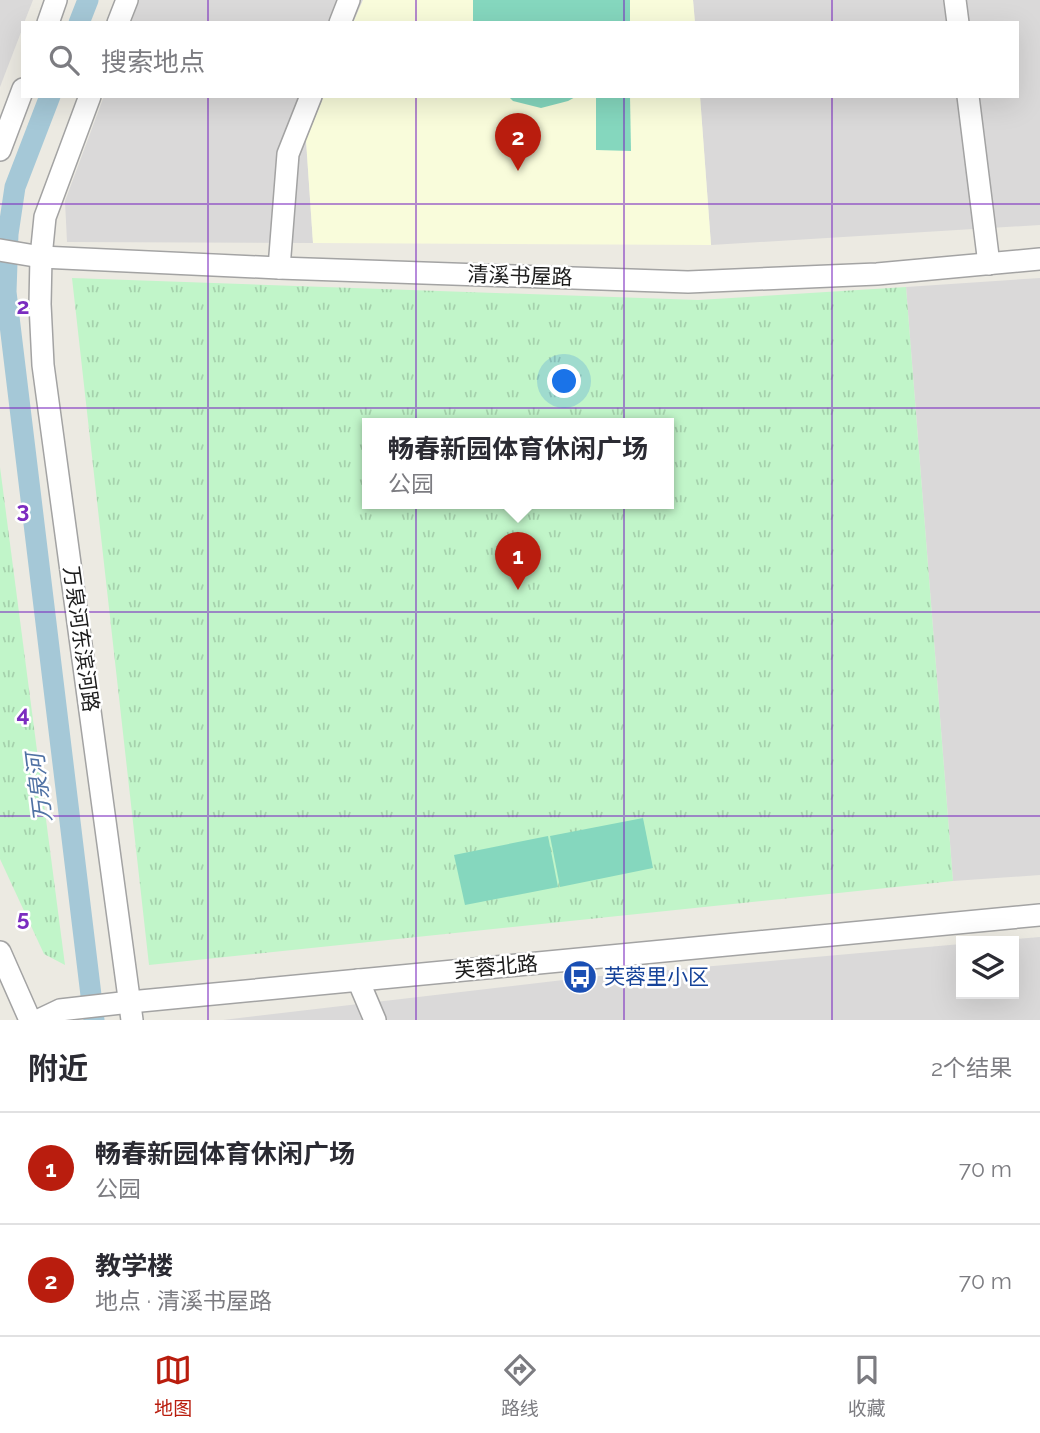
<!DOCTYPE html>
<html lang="zh">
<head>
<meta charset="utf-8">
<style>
  :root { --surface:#fff; --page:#f2f2f3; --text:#2b2b33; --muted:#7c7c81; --line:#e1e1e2; --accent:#b91d0e }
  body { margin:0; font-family:Raleway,"Noto Sans SC",sans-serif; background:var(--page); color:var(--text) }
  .controls { position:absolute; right:21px; bottom:21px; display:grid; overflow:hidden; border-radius:0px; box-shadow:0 7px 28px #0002 }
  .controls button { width:63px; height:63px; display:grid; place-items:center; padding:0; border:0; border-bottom:2px solid var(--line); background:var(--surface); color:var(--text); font:35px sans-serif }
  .you { position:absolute; left:565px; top:382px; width:24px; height:24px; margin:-18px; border:5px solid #fff; border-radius:50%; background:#1a73e8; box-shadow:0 0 0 10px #1a73e833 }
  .badge { display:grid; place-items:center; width:46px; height:46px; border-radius:50%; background:var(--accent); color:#fff; font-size:23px; font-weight:700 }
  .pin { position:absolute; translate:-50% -58px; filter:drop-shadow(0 2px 4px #0008) }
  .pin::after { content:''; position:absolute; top:37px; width:24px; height:21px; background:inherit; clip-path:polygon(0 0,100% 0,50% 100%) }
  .popup { position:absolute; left:362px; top:418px; width:312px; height:91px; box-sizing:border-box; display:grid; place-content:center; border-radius:0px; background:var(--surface); filter:drop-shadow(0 2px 5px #0005); font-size:23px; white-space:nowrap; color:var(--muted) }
  .popup b { font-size:26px; color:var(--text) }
  .popup::after { content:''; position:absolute; left:50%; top:100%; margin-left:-14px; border:14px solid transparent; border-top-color:var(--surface) }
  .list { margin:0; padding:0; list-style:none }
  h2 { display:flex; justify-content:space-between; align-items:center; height:91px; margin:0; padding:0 28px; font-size:30px }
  h2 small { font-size:23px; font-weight:400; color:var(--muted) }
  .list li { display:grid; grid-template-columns:46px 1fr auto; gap:21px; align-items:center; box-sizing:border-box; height:112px; padding:0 28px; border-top:2px solid var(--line) }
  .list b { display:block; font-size:26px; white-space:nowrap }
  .list p { margin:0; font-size:23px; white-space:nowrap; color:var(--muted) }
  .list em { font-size:23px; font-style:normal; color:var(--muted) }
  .icon { flex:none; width:38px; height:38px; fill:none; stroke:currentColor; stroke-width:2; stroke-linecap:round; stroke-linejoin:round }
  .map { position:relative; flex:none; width:1040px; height:1020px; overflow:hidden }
  .search { position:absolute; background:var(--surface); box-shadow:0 7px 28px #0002; left:21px; right:21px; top:21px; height:77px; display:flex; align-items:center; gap:18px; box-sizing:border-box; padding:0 24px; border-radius:0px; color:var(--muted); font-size:26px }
  .sheet { height:315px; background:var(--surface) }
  nav { display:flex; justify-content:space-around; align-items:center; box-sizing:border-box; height:98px; border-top:2px solid var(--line); background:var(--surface); font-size:19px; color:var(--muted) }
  nav a { display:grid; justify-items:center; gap:4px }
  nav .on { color:var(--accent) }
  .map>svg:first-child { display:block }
</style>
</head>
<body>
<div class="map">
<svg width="1040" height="1020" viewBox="0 0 1040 1020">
  <defs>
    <pattern id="park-tufts" width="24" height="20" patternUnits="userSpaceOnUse" patternTransform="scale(1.75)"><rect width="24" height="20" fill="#c1f5c9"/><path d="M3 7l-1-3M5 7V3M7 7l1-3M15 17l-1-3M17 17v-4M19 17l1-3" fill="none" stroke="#a5d1ac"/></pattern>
  </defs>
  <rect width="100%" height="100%" fill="#eceae2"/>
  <g fill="#dad9d9">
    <path d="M0 0H33L24 23H23V27L0 87Z"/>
    <path d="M139 0H363L353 23H131Z"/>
    <path d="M693 0H1040V225L711 245 700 96H1017V23H695Z"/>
    <path d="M104 96H324L306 140 313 243 67 242 65 201Z"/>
    <path d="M1040 278V875L953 881 906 287Z"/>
    <path d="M1040 937V1020H223L589 977 961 944V994H1014V941H990Z"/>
  </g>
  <g fill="#f9fcdb">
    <path d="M363 0H693L695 23H353Z"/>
    <path d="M324 96H700L711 245 313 243 306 140Z"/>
  </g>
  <g fill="url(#park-tufts)" fill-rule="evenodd">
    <path d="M72 278 698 300 906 287 953 881 149 965ZM368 424H668V504H368Z"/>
    <path d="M0 467 65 965 44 954 0 859Z"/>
  </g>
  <g fill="#85d7be">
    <rect x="473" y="0" width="157" height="23"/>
    <path d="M508 96H577L568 101 541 108 513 101Z"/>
    <path d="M596 96H630L631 151 596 150Z"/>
    <path d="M643 818 653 868 560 887 550 836Z"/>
    <path d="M548 836 558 887 465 905 454 855Z"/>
  </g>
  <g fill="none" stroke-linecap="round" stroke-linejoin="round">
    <g stroke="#a5c8d7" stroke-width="21">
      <path d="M79 23 88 0"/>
      <path d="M50 96 15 187 8 234 6 292 94 1020"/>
    </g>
    <g stroke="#a3a3a3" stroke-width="24">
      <g id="minor">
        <path d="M955 0 958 23"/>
        <path d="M48 23 56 0"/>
        <path d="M118 23 127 0"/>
        <path d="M340 23 349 0"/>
        <path d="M90 96 45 217 41 257 40 304 43 365 132 1020"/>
        <path d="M968 96 989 264"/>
        <path d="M0 150 23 89"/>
        <path d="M0 250 41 257 279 268 688 282 877 274 1040 259"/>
        <path d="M279 268 288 154 311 96"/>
        <path d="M0 952 30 1020"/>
        <path d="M358 980 375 1020"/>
        <path d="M39 1020 60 1010 130 1002 1040 915"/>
      </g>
    </g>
    <use href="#minor" stroke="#fff" stroke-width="21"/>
  </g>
  <path fill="none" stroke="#7b2cbf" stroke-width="2" stroke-opacity="0.55" d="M208 0V23M416 0V23M624 0V23M832 0V23M208 96V1020M416 96V1020M624 96V1020M832 96V1020M0 204H1040M0 408H1040M0 612H1040M0 816H1040"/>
  <defs>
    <g id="bus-disc" transform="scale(1.75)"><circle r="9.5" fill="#1a4fb4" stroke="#fff"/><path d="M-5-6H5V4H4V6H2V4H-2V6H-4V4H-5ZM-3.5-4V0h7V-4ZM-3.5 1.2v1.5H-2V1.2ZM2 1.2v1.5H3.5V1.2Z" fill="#fff"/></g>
  </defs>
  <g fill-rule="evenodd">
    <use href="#bus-disc" x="580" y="977"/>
  </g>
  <g text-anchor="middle" stroke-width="5" stroke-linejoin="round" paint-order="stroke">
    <g font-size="21" fill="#1c1c1c" stroke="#fff">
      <text transform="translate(520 276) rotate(2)" y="7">清溪书屋路</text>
      <text transform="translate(81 639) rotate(82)" y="7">万泉河东滨河路</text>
      <text transform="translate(496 967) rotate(-5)" y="7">芙蓉北路</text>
    </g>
    <g font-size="21" fill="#164399" stroke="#fff" text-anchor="start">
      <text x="604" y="984">芙蓉里小区</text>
    </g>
    <g font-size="23" font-style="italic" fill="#5072a4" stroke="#fff">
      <text transform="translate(39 788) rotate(-97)" y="8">万泉河</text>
    </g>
  </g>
  <g font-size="23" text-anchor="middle" font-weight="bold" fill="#7b2cbf" stroke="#fff" stroke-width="5" stroke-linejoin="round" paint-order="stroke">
    <text x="23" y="314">2</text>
    <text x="23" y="518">3</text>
    <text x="23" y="722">4</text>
    <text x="23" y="926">5</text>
  </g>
</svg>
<div class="controls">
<button><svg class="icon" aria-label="layers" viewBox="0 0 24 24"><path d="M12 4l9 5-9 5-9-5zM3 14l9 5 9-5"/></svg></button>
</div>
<div class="you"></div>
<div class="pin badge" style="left:518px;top:590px">1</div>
<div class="popup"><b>畅春新园体育休闲广场</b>公园</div>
<div class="pin badge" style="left:518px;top:171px">2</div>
<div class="search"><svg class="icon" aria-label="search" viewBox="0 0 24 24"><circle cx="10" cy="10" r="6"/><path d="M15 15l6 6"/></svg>搜索地点</div>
</div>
<section class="sheet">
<h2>附近<small>2个结果</small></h2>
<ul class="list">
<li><span class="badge">1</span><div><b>畅春新园体育休闲广场</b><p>公园</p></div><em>70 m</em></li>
<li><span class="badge">2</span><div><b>教学楼</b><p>地点 · 清溪书屋路</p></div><em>70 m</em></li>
</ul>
</section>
<nav>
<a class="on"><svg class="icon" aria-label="map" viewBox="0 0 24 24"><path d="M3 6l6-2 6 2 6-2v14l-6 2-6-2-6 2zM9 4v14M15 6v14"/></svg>地图</a>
<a><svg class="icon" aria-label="directions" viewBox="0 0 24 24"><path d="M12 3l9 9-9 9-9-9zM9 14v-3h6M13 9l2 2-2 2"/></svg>路线</a>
<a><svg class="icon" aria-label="saved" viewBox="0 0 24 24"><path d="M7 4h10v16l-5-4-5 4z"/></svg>收藏</a>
</nav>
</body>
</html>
